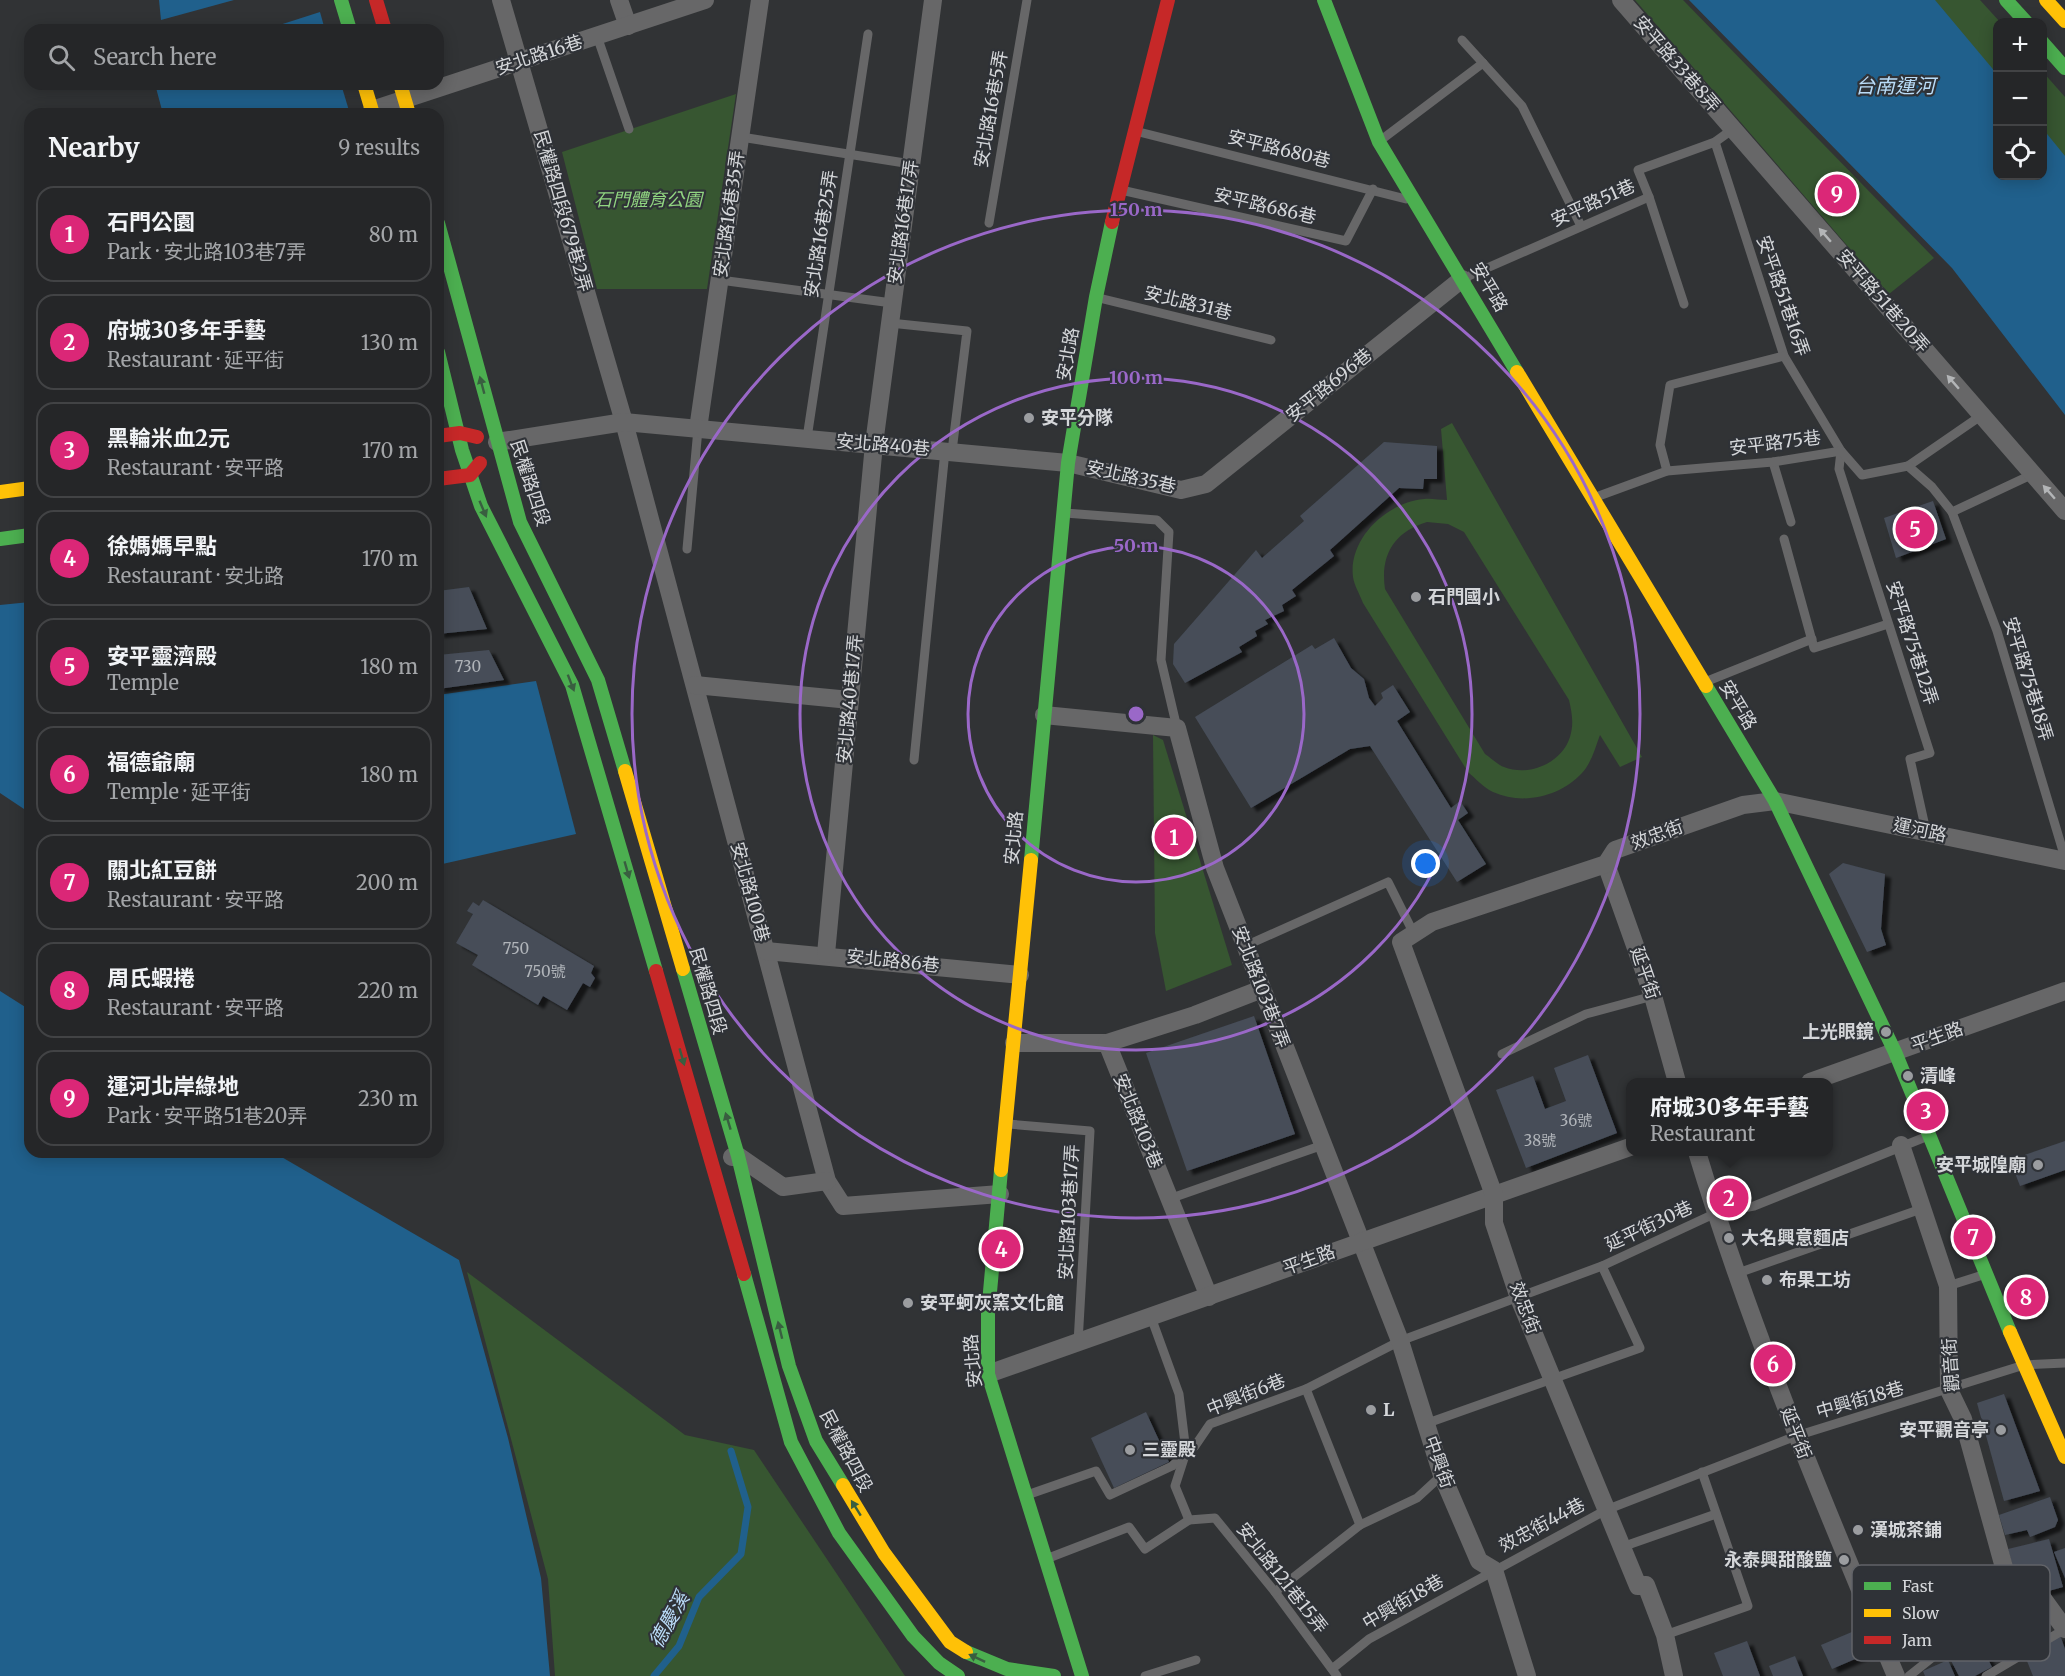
<!DOCTYPE html>
<html lang="en">
<head>
<meta charset="utf-8">
<style>
  :root { --surface:#252628; --page:#313234; --text:#f1f3f6; --muted:#a3a5a8; --line:#424345; --accent:#db2777 }
  body { margin:0; font-family:Merriweather,"Noto Sans TC",serif; background:var(--page); color:var(--text) }
  .controls { position:absolute; right:18px; top:18px; display:grid; overflow:hidden; border-radius:12px; box-shadow:0 3px 15px #0003 }
  .controls button { width:54px; height:54px; display:grid; place-items:center; padding:0; border:0; border-bottom:2px solid var(--line); background:var(--surface); color:var(--text); font:30px sans-serif }
  .you { position:absolute; left:1426px; top:864px; width:21px; height:21px; margin:-15px; border:4px solid #fff; border-radius:50%; background:#1a73e8; box-shadow:0 0 0 9px #1a73e833 }
  .badge { display:grid; place-items:center; width:39px; height:39px; border-radius:50%; background:var(--accent); color:#fff; font-size:20px; font-weight:700 }
  .pin { position:absolute; translate:-50% -50%; border:3px solid #fff; box-shadow:0 2px 6px #0006 }
  .popup { position:absolute; left:1626px; top:1078px; width:207px; height:78px; box-sizing:border-box; display:grid; place-content:center; border-radius:12px; background:var(--surface); filter:drop-shadow(0 2px 4px #0005); font-size:20px; white-space:nowrap; color:var(--muted) }
  .popup b { font-size:22px; color:var(--text) }
  .popup::after { content:''; position:absolute; left:50%; top:100%; margin-left:-12px; border:12px solid transparent; border-top-color:var(--surface) }
  .list { margin:0; padding:0; list-style:none }
  h2 { display:flex; justify-content:space-between; align-items:center; height:78px; margin:0; padding:0 24px; font-size:26px }
  h2 small { font-size:20px; font-weight:400; color:var(--muted) }
  .list li { display:grid; grid-template-columns:39px 1fr auto; gap:18px; align-items:center; box-sizing:border-box; height:96px; margin:0 12px 12px; padding:0 12px; border:2px solid var(--line); border-radius:18px }
  .list b { display:block; font-size:22px; white-space:nowrap }
  .list p { margin:0; font-size:20px; white-space:nowrap; color:var(--muted) }
  .list em { font-size:20px; font-style:normal; color:var(--muted) }
  .icon { flex:none; width:33px; height:33px; fill:none; stroke:currentColor; stroke-width:2; stroke-linecap:round; stroke-linejoin:round }
  .map { position:relative; flex:none; width:2065px; height:1676px; overflow:hidden }
  .search { position:absolute; background:var(--surface); box-shadow:0 3px 15px #0003; left:24px; top:24px; width:420px; height:66px; display:flex; align-items:center; gap:15px; box-sizing:border-box; padding:0 21px; border-radius:18px; color:var(--muted); font-size:22px }
  .panel { position:absolute; background:var(--surface); box-shadow:0 3px 15px #0003; left:24px; top:108px; width:420px; height:1050px; border-radius:18px }
  .map>svg:first-child { display:block }
</style>
</head>
<body>
<div class="map">
<svg width="2065" height="1676" viewBox="0 0 2065 1676">
  <defs>
    <filter id="shadow"><feDropShadow dx="6" dy="4" stdDeviation="1.5" flood-color="#0009"/></filter>
  </defs>
  <rect width="100%" height="100%" fill="#313335"/>
  <g fill="#375631" fill-rule="evenodd">
    <path d="M1635 0H1683L1934 258 1889 294Z"/>
    <path d="M1931 0H1980L2000 22H1998L1997 79Z"/>
    <path d="M2042 71 2065 97V159L2043 133Z"/>
    <path d="M736 94 707 289H597L562 152Z"/>
    <path d="M1452 423 1642 757 1620 767 1600 735C1595 748 1592 762 1582 773 1561 796 1523 806 1493 792 1484 788 1475 778 1468 772L1363 603C1360 595 1354 585 1353 577 1348 538 1388 502 1424 499 1431 498 1439 500 1447 500L1441 429ZM1427 522 1448 524 1464 532 1569 700C1572 713 1574 724 1570 737 1562 763 1529 777 1504 767 1498 765 1491 758 1485 754L1385 589C1380 555 1394 532 1427 522Z"/>
    <path d="M1153 735 1163 740 1232 965 1166 991 1155 933Z"/>
    <path d="M467 1272 685 1435 754 1450 905 1676H555L548 1579Z"/>
  </g>
  <g fill="#20608c">
    <path d="M159 0H234L161 20Z"/>
    <path d="M1689 0H1935L1997 74 1998 176H2042L2043 129 2065 156V415L1952 268Z"/>
    <path d="M320 12 325 30H264Z"/>
    <path d="M155 84H341L350 114H163Z"/>
    <path d="M30 602V813L0 793V605Z"/>
    <path d="M536 681 576 834 438 865V695Z"/>
    <path d="M0 991 30 1010V1152H273L459 1260 508 1438 541 1578 550 1676H0Z"/>
  </g>
  <g fill="none" stroke-linecap="round" stroke-linejoin="round">
    <path stroke="#20608c" stroke-width="7" d="M654 1676 679 1646 699 1597 741 1554 748 1507 731 1451"/>
  </g>
  <g fill="#464d59" filter="url(#shadow)">
    <path d="M1384 442 1437 446V479H1424L1423 489 1399 488 1330 550 1334 556 1292 590 1296 596 1282 605 1284 611 1265 620 1268 624 1255 631 1257 636 1239 647 1242 652 1185 683 1173 664 1174 644 1256 550 1262 558 1304 521 1300 516Z"/>
    <path d="M1933 501 1946 539 1896 558 1884 518Z"/>
    <path d="M469 587 487 629 438 634V591Z"/>
    <path d="M1334 638 1351 668 1364 679 1369 698 1375 706 1383 698 1381 693 1393 685 1410 712 1397 721 1451 808 1460 801 1468 813 1458 820 1486 864 1457 882 1370 746 1350 749 1251 808 1195 717 1312 645 1315 649Z"/>
    <path d="M489 650 504 680 438 689V655Z"/>
    <path d="M1843 863 1885 874 1881 929 1886 945 1867 952 1829 874Z"/>
    <path d="M483 900 594 966 591 973 595 978 590 987 583 983 567 1010 543 996 538 1005 472 965 478 955 456 943 473 914 467 911 473 902 479 906Z"/>
    <path d="M1254 1016 1295 1134 1187 1171 1146 1053Z"/>
    <path d="M1588 1055 1617 1133 1526 1168 1496 1090 1533 1076 1545 1109 1566 1101 1554 1068Z"/>
    <path d="M2065 1141V1170L2020 1186 2010 1160Z"/>
    <path d="M2004 1394 2040 1491 2004 1501 1977 1403Z"/>
    <path d="M1146 1412 1169 1462 1114 1488 1091 1438Z"/>
    <path d="M2050 1497 2058 1520 2055 1527 2030 1537 2027 1530 2005 1535 1999 1515Z"/>
    <path d="M2049 1539 2063 1587 2045 1592 2029 1584 2024 1568 2014 1571 2008 1549Z"/>
    <path d="M2065 1548V1578L2054 1552Z"/>
    <path d="M1859 1629 1869 1653 1832 1669 1821 1645Z"/>
    <path d="M2060 1635 2065 1649V1676H2033L2025 1656Z"/>
    <path d="M1977 1638 1992 1667 1975 1676H1959L1947 1653Z"/>
    <path d="M1747 1641 1760 1676H1723L1714 1653Z"/>
    <path d="M1795 1656 1803 1676H1773L1769 1666Z"/>
    <path d="M1948 1660 1955 1676H1925L1923 1671Z"/>
  </g>
  <g fill="none" stroke-linecap="round" stroke-linejoin="round">
    <g stroke="#676768" stroke-width="9">
      <path d="M597 36 629 129"/>
      <path d="M1462 40 1522 106 1581 226"/>
      <path d="M1135 131 1406 199"/>
      <path d="M741 137 911 164"/>
      <path d="M1381 140 1483 63"/>
      <path d="M1715 142 1784 356 1841 451 1839 469 1930 753 1910 759 1926 831"/>
      <path d="M1121 190 1346 241 1373 189"/>
      <path d="M1649 197 1684 304"/>
      <path d="M989 223 1027 0"/>
      <path d="M1462 279 1649 197 1638 170 1715 142 1733 129"/>
      <path d="M720 280 892 303"/>
      <path d="M1099 298 1271 340"/>
      <path d="M890 323 967 331 952 451"/>
      <path d="M807 438 868 34"/>
      <path d="M1773 462 1791 522"/>
      <path d="M1908 466 1982 415"/>
      <path d="M1667 471 1660 445 1670 385 1784 356"/>
      <path d="M1596 497 1667 471 1773 462 1841 451 1862 475 1908 466 1932 487 1952 512 2033 474"/>
      <path d="M1952 512 1997 631 2065 858"/>
      <path d="M1065 513 1157 520 1169 532 1161 660 1177 728"/>
      <path d="M1784 539 1814 648 1888 624"/>
      <path d="M687 549 698 429"/>
      <path d="M1705 682 1812 639"/>
      <path d="M914 760 945 451"/>
      <path d="M1245 946 1388 882 1414 934"/>
      <path d="M1502 1054 1586 1014 1653 996"/>
      <path d="M1008 1124 1090 1131 1078 1343"/>
      <path d="M1169 1199 1323 1145"/>
      <path d="M1738 1273 1924 1208"/>
      <path d="M1948 1286 1986 1274"/>
      <path d="M1151 1317 1179 1394 1186 1452 1175 1486 1189 1520 1215 1518 1275 1592 1337 1676"/>
      <path d="M1306 1389 1360 1525"/>
      <path d="M1425 1424 1640 1348 1602 1266"/>
      <path d="M1027 1495 1096 1471 1110 1495 1172 1466 1195 1446 1210 1424 1306 1389 1400 1341 1602 1266 1716 1213 1754 1206 1928 1136"/>
      <path d="M1622 1547 1716 1514"/>
      <path d="M1046 1559 1129 1527 1145 1549 1189 1520"/>
      <path d="M1275 1592 1360 1525 1417 1498 1442 1475"/>
      <path d="M1665 1635 1748 1606 1702 1472"/>
      <path d="M1332 1669 1369 1639 1606 1510 1796 1436 2024 1365 2065 1363"/>
      <path d="M1145 1676 1196 1660"/>
      <path d="M1909 1676 1988 1613 2005 1571"/>
      <path d="M1986 1676 2065 1629"/>
    </g>
    <g stroke="#676768" stroke-width="18">
      <path d="M501 0 624 422 827 1181 843 1206 1000 1194"/>
      <path d="M619 0 628 26"/>
      <path d="M1621 0 2065 511"/>
      <path d="M372 110 705 0"/>
      <path d="M698 429 760 0"/>
      <path d="M497 442 624 422 1068 463 1181 490 1206 484 1462 279"/>
      <path d="M695 685 850 700"/>
      <path d="M1044 715 1177 728 1215 868 1400 1341 1442 1475 1479 1561 1494 1570 1527 1676"/>
      <path d="M1606 864 1653 996 1677 1082"/>
      <path d="M766 951 1020 975"/>
      <path d="M826 954 874 444 933 0"/>
      <path d="M1014 1043H1107L1209 1297"/>
      <path d="M1107 1043 1195 1015 1262 989"/>
      <path d="M1810 1082 2065 991"/>
      <path d="M1901 1145 1948 1286 1949 1390 1963 1419 2005 1571 2041 1596 2065 1629"/>
      <path d="M1697 1152C1751 1331 1824 1504 1896 1676"/>
      <path d="M732 1157 738 1156 783 1187 827 1181"/>
      <path d="M988 1374 1630 1147"/>
      <path d="M1674 1676 1665 1635 1646 1585 1638 1586 1519 1298 1494 1223V1195L1401 942 1432 922 1606 864 1615 850 1743 805 1775 801 2065 861"/>
    </g>
    <g stroke="#4caf50" stroke-width="14">
      <path d="M341 0 350 30"/>
      <path d="M1324 0 1379 142 1517 372"/>
      <path d="M2006 0 2026 22"/>
      <path d="M2042 42 2065 68"/>
      <path d="M438 223 520 522 598 680 625 771"/>
      <path d="M438 352 462 450 481 506 572 685 656 971"/>
      <path d="M0 539 30 535"/>
      <path d="M1706 686 1775 801 1895 1052 2010 1332"/>
      <path d="M1031 860 1068 463 1096 297 1112 222"/>
      <path d="M683 969 738 1156 789 1366 816 1441 843 1485"/>
      <path d="M1001 1170 988 1314V1374L1082 1676"/>
      <path d="M744 1274 791 1442 839 1533 913 1636 939 1663 958 1676"/>
      <path d="M966 1652 1007 1669 1054 1676"/>
    </g>
    <g stroke="#ffc107" stroke-width="14">
      <path d="M2046 0 2065 21"/>
      <path d="M364 84 373 114"/>
      <path d="M400 84 409 114"/>
      <path d="M1517 372 1706 686"/>
      <path d="M0 492 30 488"/>
      <path d="M625 771 683 969"/>
      <path d="M1001 1170 1031 860"/>
      <path d="M2010 1332 2065 1457"/>
      <path d="M843 1485 884 1553 950 1642 966 1652"/>
    </g>
    <g stroke="#c62828" stroke-width="14">
      <path d="M376 0 385 30"/>
      <path d="M1112 222 1168 0"/>
      <path d="M438 436 460 433 477 437"/>
      <path d="M438 479 470 475 480 463"/>
      <path d="M656 971 744 1274"/>
    </g>
  </g>
  <defs><path id="oneway-solid" d="M-6-.8H1V-3.2L6.5 0L1 3.2V.8H-6Z" transform="scale(1.5)"/></defs>
  <g fill="#b3b5b7">
    <use href="#oneway-solid" transform="translate(1825 235) rotate(-131)"/>
    <use href="#oneway-solid" transform="translate(1953 382) rotate(-131)"/>
    <use href="#oneway-solid" transform="translate(2049 492) rotate(-131)"/>
  </g>
  <g fill="#395e40">
    <use href="#oneway-solid" transform="translate(482 385) rotate(-105)"/>
    <use href="#oneway-solid" transform="translate(483 509) rotate(67)"/>
    <use href="#oneway-solid" transform="translate(571 683) rotate(69)"/>
    <use href="#oneway-solid" transform="translate(627 870) rotate(74)"/>
    <use href="#oneway-solid" transform="translate(682 1057) rotate(74)"/>
    <use href="#oneway-solid" transform="translate(728 1121) rotate(-107)"/>
    <use href="#oneway-solid" transform="translate(780 1330) rotate(-104)"/>
    <use href="#oneway-solid" transform="translate(856 1508) rotate(-122)"/>
    <use href="#oneway-solid" transform="translate(977 1658) rotate(-155)"/>
  </g>
  <g fill="none" stroke="#9a68c8" stroke-width="3">
    <circle cx="1136" cy="714" r="168"/>
    <circle cx="1136" cy="714" r="336"/>
    <circle cx="1136" cy="714" r="504"/>
  </g>
  <g fill="#9b9da0" stroke="#2f3237" stroke-width="2">
    <circle cx="1029" cy="418" r="6"/>
    <circle cx="1416" cy="597" r="6"/>
    <circle cx="1886" cy="1032" r="6"/>
    <circle cx="1908" cy="1076" r="6"/>
    <circle cx="2038" cy="1165" r="6"/>
    <circle cx="1729" cy="1238" r="6"/>
    <circle cx="1767" cy="1280" r="6"/>
    <circle cx="908" cy="1303" r="6"/>
    <circle cx="1371" cy="1410" r="6"/>
    <circle cx="2001" cy="1430" r="6"/>
    <circle cx="1130" cy="1450" r="6"/>
    <circle cx="1858" cy="1530" r="6"/>
    <circle cx="1844" cy="1560" r="6"/>
  </g>
  <g text-anchor="middle" stroke-width="4.5" stroke-linejoin="round" paint-order="stroke">
    <g font-size="15" fill="#b0b4b9">
      <text x="468" y="672">730</text>
      <text x="516" y="954">750</text>
      <text x="545" y="977">750號</text>
      <text x="1576" y="1126">36號</text>
      <text x="1540" y="1146">38號</text>
    </g>
    <g font-size="18" fill="#d4d6d9" stroke="#2f3237">
      <text transform="translate(539 55) rotate(-18)" y="6">安北路16巷</text>
      <text transform="translate(1677 64) rotate(49)" y="6">安平路33巷8弄</text>
      <text transform="translate(991 109) rotate(-80)" y="6">安北路16巷5弄</text>
      <text transform="translate(1279 149) rotate(14)" y="6">安平路680巷</text>
      <text transform="translate(1593 203) rotate(-24)" y="6">安平路51巷</text>
      <text transform="translate(1265 206) rotate(13)" y="6">安平路686巷</text>
      <text transform="translate(563 211) rotate(74)" y="6">民權路四段679巷2弄</text>
      <text transform="translate(729 214) rotate(-82)" y="6">安北路16巷35弄</text>
      <text transform="translate(903 222) rotate(-82)" y="6">安北路16巷17弄</text>
      <text transform="translate(821 234) rotate(-81)" y="6">安北路16巷25弄</text>
      <text transform="translate(1489 287) rotate(59)" y="6">安平路</text>
      <text transform="translate(1783 296) rotate(71)" y="6">安平路51巷16弄</text>
      <text transform="translate(1883 301) rotate(49)" y="6">安平路51巷20弄</text>
      <text transform="translate(1188 303) rotate(14)" y="6">安北路31巷</text>
      <text transform="translate(1068 354) rotate(-80)" y="6">安北路</text>
      <text transform="translate(1329 385) rotate(-39)" y="6">安平路696巷</text>
      <text transform="translate(1775 443) rotate(-7)" y="6">安平路75巷</text>
      <text transform="translate(883 445) rotate(5)" y="6">安北路40巷</text>
      <text transform="translate(1131 477) rotate(13)" y="6">安北路35巷</text>
      <text transform="translate(530 483) rotate(72)" y="6">民權路四段</text>
      <text transform="translate(1912 643) rotate(72)" y="6">安平路75巷12弄</text>
      <text transform="translate(2028 679) rotate(73)" y="6">安平路75巷18弄</text>
      <text transform="translate(850 699) rotate(-85)" y="6">安北路40巷17弄</text>
      <text transform="translate(1738 705) rotate(59)" y="6">安平路</text>
      <text transform="translate(1920 830) rotate(12)" y="6">運河路</text>
      <text transform="translate(1657 835) rotate(-20)" y="6">效忠街</text>
      <text transform="translate(1014 838) rotate(-85)" y="6">安北路</text>
      <text transform="translate(750 892) rotate(75)" y="6">安北路100巷</text>
      <text transform="translate(893 961) rotate(6)" y="6">安北路86巷</text>
      <text transform="translate(1645 973) rotate(71)" y="6">延平街</text>
      <text transform="translate(1261 987) rotate(69)" y="6">安北路103巷7弄</text>
      <text transform="translate(708 991) rotate(74)" y="6">民權路四段</text>
      <text transform="translate(1937 1037) rotate(-20)" y="6">平生路</text>
      <text transform="translate(1138 1121) rotate(68)" y="6">安北路103巷</text>
      <text transform="translate(1069 1212) rotate(-87)" y="6">安北路103巷17弄</text>
      <text transform="translate(1649 1226) rotate(-25)" y="6">延平街30巷</text>
      <text transform="translate(1309 1260) rotate(-20)" y="6">平生路</text>
      <text transform="translate(1525 1308) rotate(69)" y="6">效忠街</text>
      <text transform="translate(973 1361) rotate(-95)" y="6">安北路</text>
      <text transform="translate(1951 1365) rotate(-94)" y="6">觀音街</text>
      <text transform="translate(1246 1395) rotate(-22)" y="6">中興街6巷</text>
      <text transform="translate(1860 1400) rotate(-16)" y="6">中興街18巷</text>
      <text transform="translate(1796 1433) rotate(69)" y="6">延平街</text>
      <text transform="translate(846 1451) rotate(62)" y="6">民權路四段</text>
      <text transform="translate(1439 1462) rotate(70)" y="6">中興街</text>
      <text transform="translate(1542 1525) rotate(-28)" y="6">效忠街44巷</text>
      <text transform="translate(1282 1578) rotate(52)" y="6">安北路121巷15弄</text>
      <text transform="translate(1403 1602) rotate(-30)" y="6">中興街18巷</text>
    </g>
    <g font-size="18" font-style="italic" fill="#91d581" stroke="#2f3237">
      <text x="648" y="206">石門體育公園</text>
    </g>
    <g font-size="18" font-weight="bold" fill="#d4d6d9" stroke="#2f3237" text-anchor="start">
      <text x="1041" y="424">安平分隊</text>
      <text x="1428" y="603">石門國小</text>
      <text x="1874" y="1038" text-anchor="end">上光眼鏡</text>
      <text x="1920" y="1082">清峰</text>
      <text x="2026" y="1171" text-anchor="end">安平城隍廟</text>
      <text x="1741" y="1244">大名興意麵店</text>
      <text x="1779" y="1286">布果工坊</text>
      <text x="920" y="1309">安平蚵灰窯文化館</text>
      <text x="1383" y="1416">L</text>
      <text x="1989" y="1436" text-anchor="end">安平觀音亭</text>
      <text x="1142" y="1456">三靈殿</text>
      <text x="1870" y="1536">漢城茶鋪</text>
      <text x="1832" y="1566" text-anchor="end">永泰興甜酸鹽</text>
    </g>
    <g font-size="20" font-style="italic" fill="#badcf8" stroke="#2f3237">
      <text x="1895" y="93">台南運河</text>
      <text transform="translate(669 1620) rotate(-61)" y="7">德慶溪</text>
    </g>
  </g>
  <rect x="1852" y="1565" width="198" height="96" rx="9" fill="#2f3237" stroke="#616368" stroke-width="1.5"/>
  <rect x="1864" y="1582" width="27" height="8" fill="#4caf50"/>
  <rect x="1864" y="1609" width="27" height="8" fill="#ffc107"/>
  <rect x="1864" y="1636" width="27" height="8" fill="#c62828"/>
  <g font-size="16" fill="#d4d6d9">
    <text x="1902" y="1592">Fast</text>
    <text x="1902" y="1619">Slow</text>
    <text x="1902" y="1646">Jam</text>
  </g>
  <circle cx="1136" cy="714" r="9" fill="#9a68c8" stroke="#2f3237" stroke-width="3"/>
  <g font-size="18" text-anchor="middle" font-weight="bold" fill="#9a68c8" stroke="#2f3237" stroke-width="4.5" stroke-linejoin="round" paint-order="stroke">
    <text x="1136" y="216">150 m</text>
    <text x="1136" y="384">100 m</text>
    <text x="1136" y="552">50 m</text>
  </g>
</svg>
<div class="controls">
<button>+</button>
<button>−</button>
<button><svg class="icon" aria-label="locate" viewBox="0 0 24 24"><circle cx="12" cy="12" r="6"/><path d="M12 2v4M12 18v4M2 12h4M18 12h4"/></svg></button>
</div>
<div class="you"></div>
<div class="pin badge" style="left:1174px;top:837px">1</div>
<div class="pin badge" style="left:1729px;top:1198px">2</div>
<div class="popup"><b>府城30多年手藝</b>Restaurant</div>
<div class="pin badge" style="left:1926px;top:1111px">3</div>
<div class="pin badge" style="left:1001px;top:1249px">4</div>
<div class="pin badge" style="left:1915px;top:529px">5</div>
<div class="pin badge" style="left:1773px;top:1364px">6</div>
<div class="pin badge" style="left:1973px;top:1237px">7</div>
<div class="pin badge" style="left:2026px;top:1297px">8</div>
<div class="pin badge" style="left:1837px;top:194px">9</div>
<div class="search"><svg class="icon" aria-label="search" viewBox="0 0 24 24"><circle cx="10" cy="10" r="6"/><path d="M15 15l6 6"/></svg>Search here</div>
<section class="panel">
<h2>Nearby<small>9 results</small></h2>
<ul class="list">
<li><span class="badge">1</span><div><b>石門公園</b><p>Park · 安北路103巷7弄</p></div><em>80 m</em></li>
<li><span class="badge">2</span><div><b>府城30多年手藝</b><p>Restaurant · 延平街</p></div><em>130 m</em></li>
<li><span class="badge">3</span><div><b>黑輪米血2元</b><p>Restaurant · 安平路</p></div><em>170 m</em></li>
<li><span class="badge">4</span><div><b>徐媽媽早點</b><p>Restaurant · 安北路</p></div><em>170 m</em></li>
<li><span class="badge">5</span><div><b>安平靈濟殿</b><p>Temple</p></div><em>180 m</em></li>
<li><span class="badge">6</span><div><b>福德爺廟</b><p>Temple · 延平街</p></div><em>180 m</em></li>
<li><span class="badge">7</span><div><b>關北紅豆餅</b><p>Restaurant · 安平路</p></div><em>200 m</em></li>
<li><span class="badge">8</span><div><b>周氏蝦捲</b><p>Restaurant · 安平路</p></div><em>220 m</em></li>
<li><span class="badge">9</span><div><b>運河北岸綠地</b><p>Park · 安平路51巷20弄</p></div><em>230 m</em></li>
</ul>
</section>
</div>
</body>
</html>
